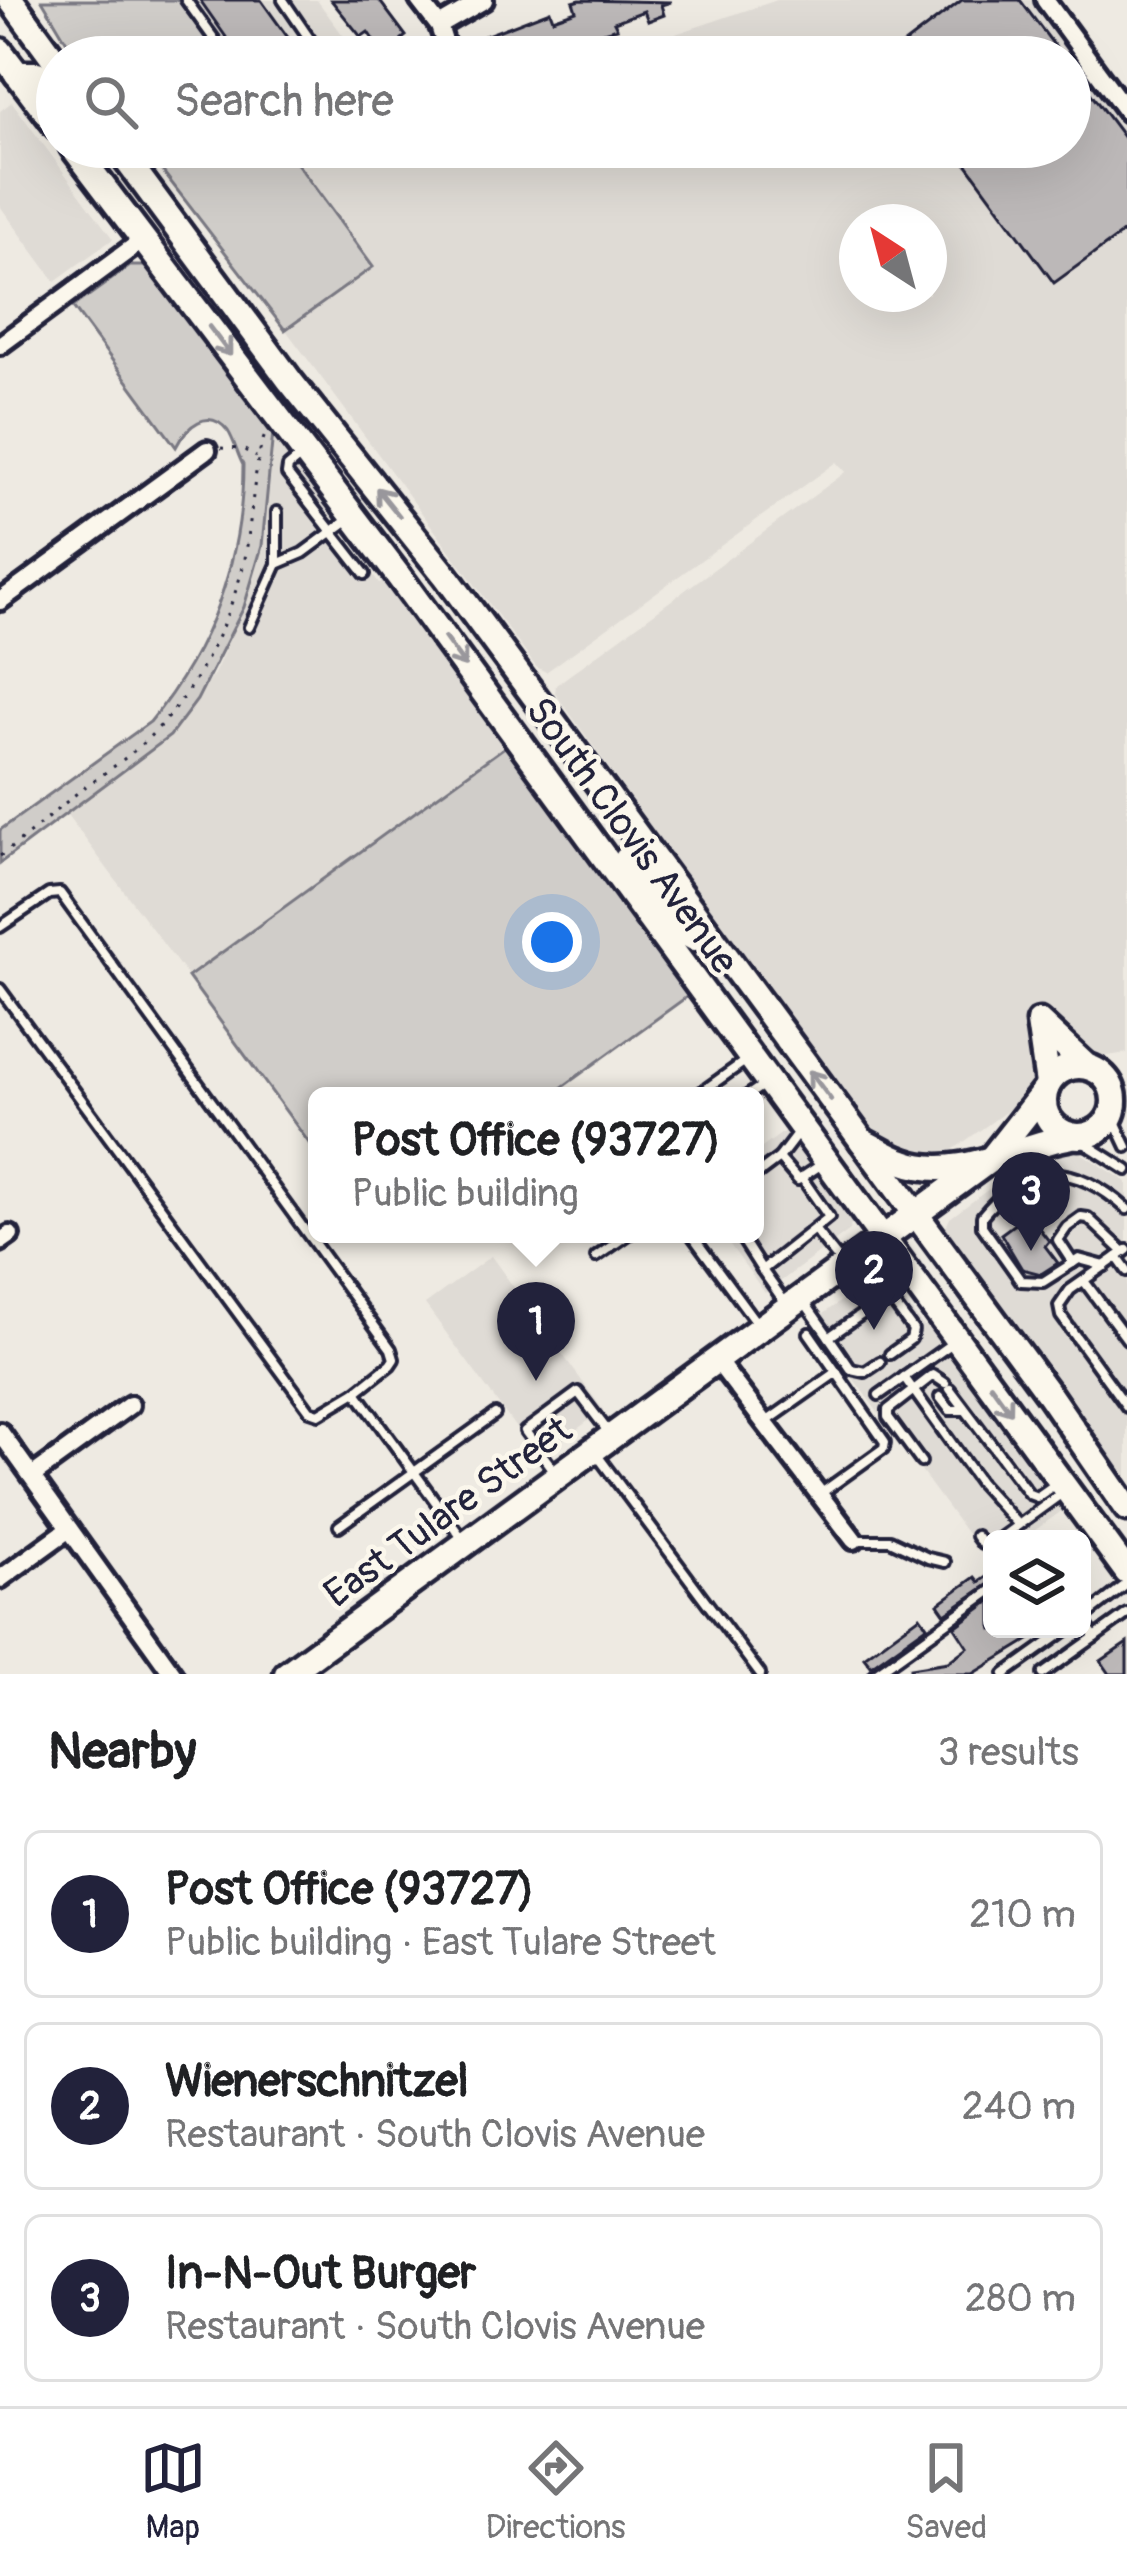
<!DOCTYPE html>
<html lang="en">
<head>
<meta charset="utf-8">
<style>
  :root { --surface:#fff; --page:#f6f6f6; --text:#202124; --muted:#757577; --line:#e0e0e0; --accent:#22223b }
  body { margin:0; font-family:Pangolin,sans-serif; background:var(--page); color:var(--text) }
  .controls { position:absolute; right:36px; bottom:36px; display:grid; overflow:hidden; border-radius:18px; box-shadow:0 12px 48px #0002 }
  .controls button { width:108px; height:108px; display:grid; place-items:center; padding:0; border:0; border-bottom:3px solid var(--line); background:var(--surface); color:var(--text); font:60px sans-serif }
  .compass { position:absolute; left:839px; top:204px; width:108px; height:108px; border-radius:50%; background:var(--surface); box-shadow:0 12px 48px #0002; rotate:324deg }
  .you { position:absolute; left:552px; top:942px; width:42px; height:42px; margin:-30px; border:9px solid #fff; border-radius:50%; background:#1a73e8; box-shadow:0 0 0 18px #1a73e833 }
  .badge { display:grid; place-items:center; width:78px; height:78px; border-radius:50%; background:var(--accent); color:#fff; font-size:39px; font-weight:700 }
  .pin { position:absolute; translate:-50% -99px; filter:drop-shadow(0 3px 6px #0008) }
  .pin::after { content:''; position:absolute; top:63px; width:42px; height:36px; background:inherit; clip-path:polygon(0 0,100% 0,50% 100%) }
  .popup { position:absolute; left:308px; top:1087px; width:456px; height:156px; box-sizing:border-box; display:grid; place-content:center; border-radius:18px; background:var(--surface); filter:drop-shadow(0 3px 9px #0005); font-size:39px; white-space:nowrap; color:var(--muted) }
  .popup b { font-size:45px; color:var(--text) }
  .popup::after { content:''; position:absolute; left:50%; top:100%; margin-left:-24px; border:24px solid transparent; border-top-color:var(--surface) }
  .list { margin:0; padding:0; list-style:none }
  h2 { display:flex; justify-content:space-between; align-items:center; height:156px; margin:0; padding:0 48px; font-size:51px }
  h2 small { font-size:39px; font-weight:400; color:var(--muted) }
  .list li { display:grid; grid-template-columns:78px 1fr auto; gap:36px; align-items:center; box-sizing:border-box; height:168px; margin:0 24px 24px; padding:0 24px; border:3px solid var(--line); border-radius:18px }
  .list b { display:block; font-size:45px; white-space:nowrap }
  .list p { margin:0; font-size:39px; white-space:nowrap; color:var(--muted) }
  .list em { font-size:39px; font-style:normal; color:var(--muted) }
  .icon { flex:none; width:66px; height:66px; fill:none; stroke:currentColor; stroke-width:2; stroke-linecap:round; stroke-linejoin:round }
  .map { position:relative; flex:none; width:1127px; height:1674px; overflow:hidden }
  .search { position:absolute; background:var(--surface); box-shadow:0 12px 48px #0002; left:36px; right:36px; top:36px; height:132px; display:flex; align-items:center; gap:30px; box-sizing:border-box; padding:0 42px; border-radius:66px; color:var(--muted); font-size:45px }
  .sheet { height:732px; background:var(--surface) }
  nav { display:flex; justify-content:space-around; align-items:center; box-sizing:border-box; height:168px; border-top:3px solid var(--line); background:var(--surface); font-size:33px; color:var(--muted) }
  nav a { display:grid; justify-items:center; gap:6px }
  nav .on { color:var(--accent) }
  .map>svg:first-child { display:block }
</style>
</head>
<body>
<div class="map">
<svg width="1127" height="1674" viewBox="0 0 1127 1674">
  <rect width="100%" height="100%" fill="#eeeae2"/>
  <filter id="ink" filterUnits="userSpaceOnUse"><feTurbulence type="fractalNoise" baseFrequency=".00833" numOctaves="2"/><feDisplacementMap in="SourceGraphic" scale="24" xChannelSelector="R" yChannelSelector="G"/><feConvolveMatrix kernelMatrix="1 2 1 2 8 2 1 2 1" color-interpolation-filters="sRGB"/></filter>
  <g filter="url(#ink)">
    <g fill="#dfdbd5" fill-rule="evenodd">
      <path d="M178 0H317L359 57H220Z"/>
      <path d="M777 0H1034L1127 129V1053L1107 1056 1085 1049 1054 1026 1038 1077 1026 1097 914 1178 902 1176 555 693 556 685 846 472 837 462 546 672 536 667 286 330 372 267 285 147H471L477 160 493 155 491 147H1070V57H607ZM857 222H929V294H857Z"/>
      <path d="M12 102 113 239 55 281 0 206V111Z"/>
      <path d="M273 432 379 583 385 580 506 746 188 977 65 812 170 736 214 674 244 607 262 546Z"/>
      <path d="M786 1130 851 1222 850 1230 765 1293 722 1234H755V1153Z"/>
      <path d="M1057 1152 1081 1153 1127 1182V1489L943 1233 950 1218 1020 1166Z"/>
      <path d="M491 1256 603 1410 538 1458 425 1304Z"/>
      <path d="M874 1277 888 1279 922 1325 930 1328 1063 1510 1023 1539H992V1562L989 1564 812 1322Z"/>
    </g>
    <g fill="#d0cdc9" stroke="#797882" stroke-width="3">
      <path d="M42 0H178L220 57H76Z"/>
      <path d="M144 147H285L373 267 285 330Z"/>
      <path d="M130 266H146L273 432 262 546 244 607 197 700 170 736 0 863V830L150 722C210 649 243 560 243 465 237 454 235 442 228 431 208 406 186 427 176 447L73 307Z"/>
      <path d="M506 746 688 996 550 1096H317V1154L188 977Z"/>
    </g>
    <g fill="#bcb8b8" stroke="#22223b" stroke-width="3">
      <path d="M200 0H261L302 57H240Z"/>
      <path d="M331 0H379L406 36 402 39 415 57H385L368 32 361 37Z"/>
      <path d="M580 0 671 2 661 5 664 15 648 21 644 11 614 22 617 28 576 40 578 44 567 48 564 39 540 48 542 55 536 57H489L482 37 550 11 553 19 576 11 573 2Z"/>
      <path d="M962 0H1020L1063 57H887Z"/>
      <path d="M1070 66 1127 142V230L1054 283 954 147H1070Z"/>
      <path d="M1028 1214 1049 1241 1045 1246 1058 1263 1041 1274 1022 1269 1001 1234Z"/>
      <path d="M992 1573V1582L945 1614 938 1604 975 1577 979 1582Z"/>
      <path d="M992 1600V1629H1047L973 1674H910V1668L948 1662 968 1647 955 1627Z"/>
      <path d="M920 1616 927 1626 871 1666 864 1657Z"/>
      <path d="M1127 1643V1674H1110L1101 1661Z"/>
    </g>
    <g fill="none" stroke-linecap="round" stroke-linejoin="round">
      <g stroke="#22223b" stroke-width="16">
        <g id="lane">
          <path d="M186 0 227 57"/>
          <path d="M283 0 322 57"/>
          <path d="M300 457 288 467 287 474 365 574"/>
          <path d="M277 512V564"/>
          <path d="M249 627 277 564 303 553 349 519"/>
          <path d="M0 927 49 894 60 893 391 1349 394 1359 390 1365 356 1392 319 1414 310 1411 0 989"/>
          <path d="M696 1096 745 1061"/>
          <path d="M747 1096 766 1083"/>
          <path d="M1112 1115 1127 1147"/>
          <path d="M798 1133 779 1158 798 1180 825 1162"/>
          <path d="M1075 1137 1127 1170"/>
          <path d="M755 1176 779 1158"/>
          <path d="M802 1178 829 1217 814 1229"/>
          <path d="M691 1234 758 1325"/>
          <path d="M739 1234 762 1270"/>
          <path d="M1127 1250 1070 1290 1059 1306 1061 1316 1127 1407"/>
          <path d="M596 1257 629 1234"/>
          <path d="M1117 1257 1127 1271"/>
          <path d="M1073 1263 1058 1240 1067 1227 1081 1217 1088 1218 1124 1252"/>
          <path d="M1105 1266 1079 1259 1043 1282 1021 1281 982 1226V1216C1029 1159 1075 1163 1127 1209"/>
          <path d="M1084 1281 1127 1339"/>
          <path d="M888 1296 913 1330 911 1339 890 1354"/>
          <path d="M803 1300 829 1337 907 1283"/>
          <path d="M786 1304 762 1270 814 1229 842 1264"/>
          <path d="M809 1333 885 1442 884 1448 820 1494"/>
          <path d="M829 1337 851 1369 865 1372 880 1362"/>
          <path d="M904 1377 980 1483 1018 1525"/>
          <path d="M950 1389 1029 1494 1037 1497 1054 1485"/>
          <path d="M356 1392 464 1541"/>
          <path d="M879 1395 951 1344"/>
          <path d="M940 1397 950 1410H964"/>
          <path d="M766 1422 837 1372"/>
          <path d="M597 1455 760 1674"/>
          <path d="M921 1462 888 1417V1410L933 1375 945 1383"/>
          <path d="M556 1473 525 1431 578 1392 610 1434"/>
          <path d="M339 1526 495 1414"/>
          <path d="M976 1536 982 1544 992 1543"/>
          <path d="M999 1539 1061 1494"/>
          <path d="M855 1540H890L928 1558 945 1562"/>
          <path d="M1095 1637 1082 1619 1127 1584"/>
          <path d="M875 1674 992 1590"/>
          <path d="M1005 1674 1068 1629"/>
          <path d="M1043 1674 1127 1614"/>
        </g>
      </g>
      <g stroke="#22223b" stroke-width="26">
        <g id="street">
          <path d="M419 0 439 26 449 57"/>
          <path d="M1045 0 1127 112"/>
          <path d="M439 26 484 0"/>
          <path d="M0 345 144 239"/>
          <path d="M0 601 207 450"/>
          <path d="M0 1242 10 1235"/>
          <path d="M715 1358 854 1540"/>
          <path d="M0 1432 173 1674"/>
          <path d="M32 1476 130 1405"/>
          <path d="M0 1579 69 1529"/>
        </g>
      </g>
      <g stroke="#22223b" stroke-width="33">
        <g id="secondary">
          <circle cx="1079" cy="1101" r="35"/>
          <path d="M1048 1084 1039 1022 1086 1066"/>
          <path d="M862 1141C876 1148 889 1157 904 1162 957 1182 1017 1146 1068 1137"/>
          <path d="M287 1674 991 1159 1046 1089"/>
        </g>
      </g>
      <g stroke="#22223b" stroke-width="33">
        <g id="primary">
          <path d="M11 0 57 63"/>
          <path d="M0 51 57 126"/>
          <path d="M17 74H37L57 96"/>
          <path d="M73 147 400 578 1127 1572"/>
          <path d="M117 147 290 381 445 575 1050 1396 1127 1508"/>
          <path d="M627 859 680 930 694 938 707 935"/>
        </g>
      </g>
      <g stroke="#22223b" stroke-width="3" stroke-dasharray="3 9" stroke-linecap="butt">
        <path d="M221 448 243 449 256 457"/>
        <path d="M0 856C25 838 47 818 71 798 95 778 122 763 144 742 194 696 225 631 243 567 251 539 254 446 267 433"/>
      </g>
      <use href="#lane" stroke="#fbf7ec" stroke-width="8"/>
      <use href="#street" stroke="#fbf7ec" stroke-width="16"/>
      <use href="#secondary" stroke="#fbf7ec" stroke-width="24"/>
      <use href="#primary" stroke="#fbf7ec" stroke-width="24"/>
    </g>
    <defs><path id="oneway-shaft" d="M-6 0H5M1.5-3L5.5 0L1.5 3" fill="none" stroke-width="1.6" stroke-linecap="round" stroke-linejoin="round" transform="scale(3)"/></defs>
    <g stroke="#99979c">
      <use href="#oneway-shaft" transform="translate(220 341) rotate(53)"/>
      <use href="#oneway-shaft" transform="translate(388 502) rotate(-129)"/>
      <use href="#oneway-shaft" transform="translate(455 652) rotate(54)"/>
      <use href="#oneway-shaft" transform="translate(820 1085) rotate(-127)"/>
      <use href="#oneway-shaft" transform="translate(1001 1399) rotate(54)"/>
    </g>
  </g>
  <g text-anchor="middle" stroke-width="9" stroke-linejoin="round" paint-order="stroke">
    <g font-size="39" fill="#22223b" stroke="#fbf7ec">
      <text transform="translate(633 835) rotate(54)" y="14">South Clovis Avenue</text>
      <text transform="translate(447 1511) rotate(-36)" y="14">East Tulare Street</text>
    </g>
  </g>
</svg>
<div class="controls">
<button><svg class="icon" aria-label="layers" viewBox="0 0 24 24"><path d="M12 4l9 5-9 5-9-5zM3 14l9 5 9-5"/></svg></button>
</div>
<svg class="compass" viewBox="-18 -18 36 36"><path d="M0-13l5 13h-10z" fill="#e53935"/><path d="M0 13l5-13h-10z" fill="#757577"/></svg>
<div class="you"></div>
<div class="pin badge" style="left:536px;top:1381px">1</div>
<div class="popup"><b>Post Office (93727)</b>Public building</div>
<div class="pin badge" style="left:874px;top:1330px">2</div>
<div class="pin badge" style="left:1031px;top:1251px">3</div>
<div class="search"><svg class="icon" aria-label="search" viewBox="0 0 24 24"><circle cx="10" cy="10" r="6"/><path d="M15 15l6 6"/></svg>Search here</div>
</div>
<section class="sheet">
<h2>Nearby<small>3 results</small></h2>
<ul class="list">
<li><span class="badge">1</span><div><b>Post Office (93727)</b><p>Public building · East Tulare Street</p></div><em>210 m</em></li>
<li><span class="badge">2</span><div><b>Wienerschnitzel</b><p>Restaurant · South Clovis Avenue</p></div><em>240 m</em></li>
<li><span class="badge">3</span><div><b>In-N-Out Burger</b><p>Restaurant · South Clovis Avenue</p></div><em>280 m</em></li>
</ul>
</section>
<nav>
<a class="on"><svg class="icon" aria-label="map" viewBox="0 0 24 24"><path d="M3 6l6-2 6 2 6-2v14l-6 2-6-2-6 2zM9 4v14M15 6v14"/></svg>Map</a>
<a><svg class="icon" aria-label="directions" viewBox="0 0 24 24"><path d="M12 3l9 9-9 9-9-9zM9 14v-3h6M13 9l2 2-2 2"/></svg>Directions</a>
<a><svg class="icon" aria-label="saved" viewBox="0 0 24 24"><path d="M7 4h10v16l-5-4-5 4z"/></svg>Saved</a>
</nav>
</body>
</html>
